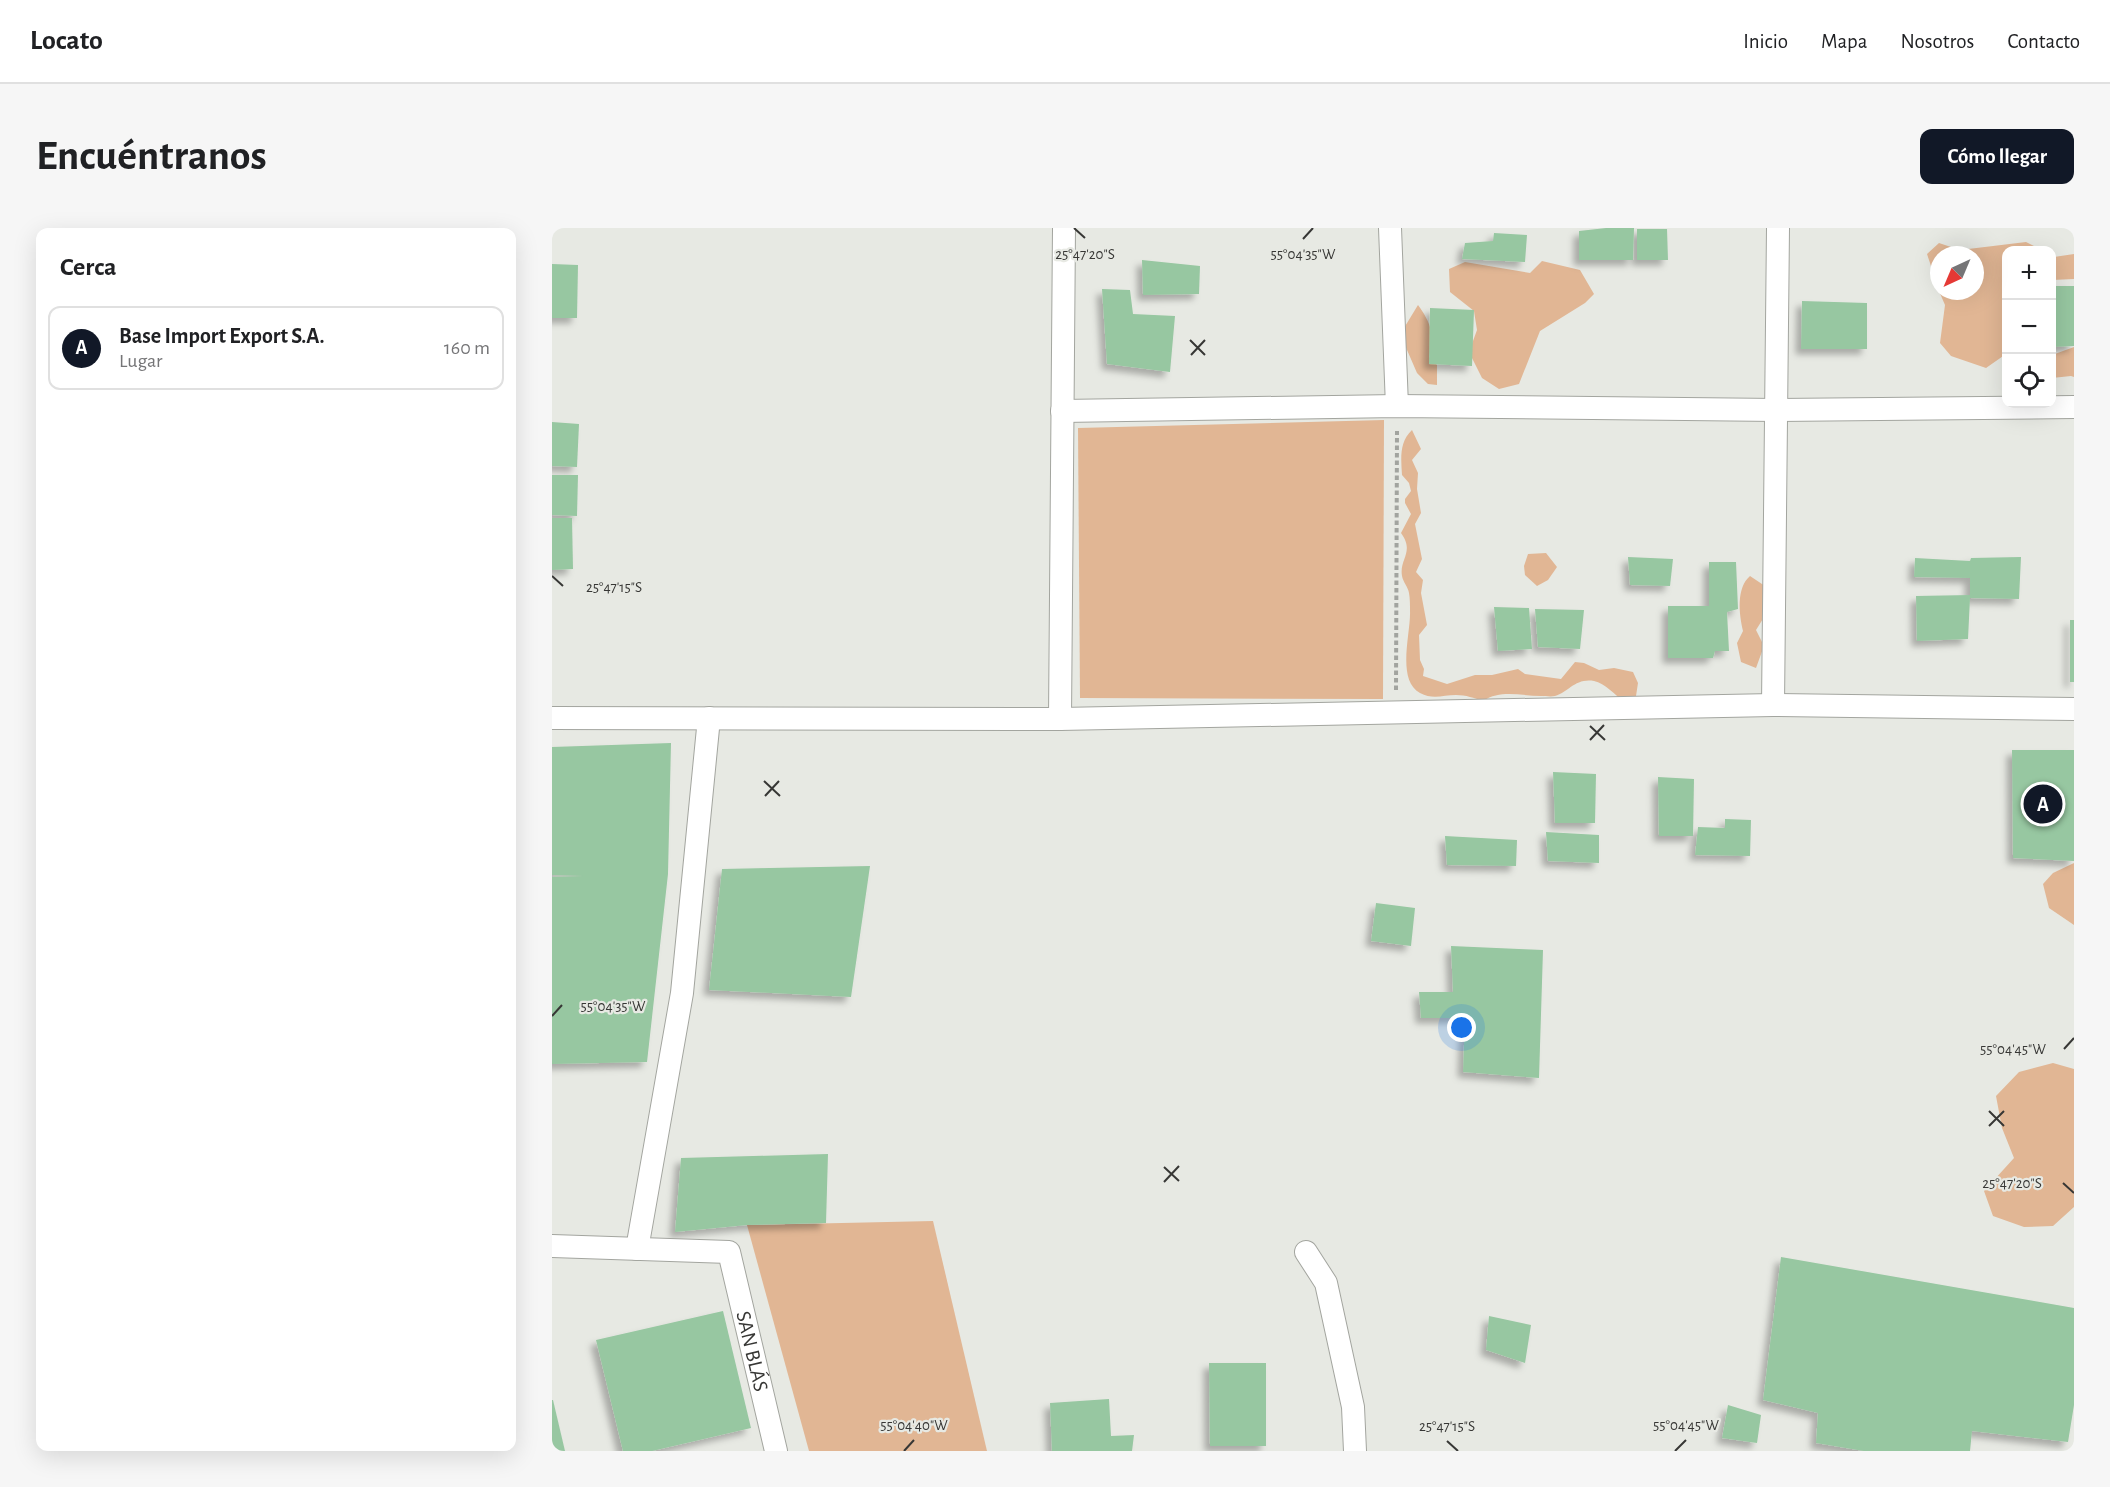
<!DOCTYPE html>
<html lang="es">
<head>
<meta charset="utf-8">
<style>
  :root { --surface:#fff; --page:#f6f6f6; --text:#202124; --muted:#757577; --line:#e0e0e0; --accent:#111827 }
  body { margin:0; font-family:"Alegreya Sans",sans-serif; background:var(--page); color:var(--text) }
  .controls { position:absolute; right:18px; top:18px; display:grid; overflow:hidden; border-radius:12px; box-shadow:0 6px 24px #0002 }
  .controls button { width:54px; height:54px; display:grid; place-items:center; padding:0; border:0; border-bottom:2px solid var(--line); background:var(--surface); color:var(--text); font:30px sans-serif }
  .compass { position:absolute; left:1378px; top:18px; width:54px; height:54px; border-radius:50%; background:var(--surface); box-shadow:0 6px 24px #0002; rotate:224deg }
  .you { position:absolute; left:910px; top:800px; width:21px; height:21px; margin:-15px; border:4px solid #fff; border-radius:50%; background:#1a73e8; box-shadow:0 0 0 9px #1a73e833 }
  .badge { display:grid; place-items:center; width:39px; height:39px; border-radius:50%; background:var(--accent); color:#fff; font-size:20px; font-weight:700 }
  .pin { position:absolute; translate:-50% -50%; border:3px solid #fff; box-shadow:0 2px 6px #0006 }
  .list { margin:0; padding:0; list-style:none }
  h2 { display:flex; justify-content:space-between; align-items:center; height:78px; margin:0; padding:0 24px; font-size:26px }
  h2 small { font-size:20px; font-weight:400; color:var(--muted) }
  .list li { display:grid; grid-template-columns:39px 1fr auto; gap:18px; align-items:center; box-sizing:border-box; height:84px; margin:0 12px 12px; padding:0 12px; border:2px solid var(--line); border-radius:12px }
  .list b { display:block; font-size:22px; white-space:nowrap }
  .list p { margin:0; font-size:20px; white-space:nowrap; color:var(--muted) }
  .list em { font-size:20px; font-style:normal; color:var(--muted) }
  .icon { flex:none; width:33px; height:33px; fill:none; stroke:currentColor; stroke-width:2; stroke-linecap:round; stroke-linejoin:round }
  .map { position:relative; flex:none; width:1522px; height:1223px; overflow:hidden; border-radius:12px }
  header { display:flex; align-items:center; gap:36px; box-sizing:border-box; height:84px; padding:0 30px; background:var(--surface); border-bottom:2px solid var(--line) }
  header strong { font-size:28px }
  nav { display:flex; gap:33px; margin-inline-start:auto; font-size:21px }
  .intro { display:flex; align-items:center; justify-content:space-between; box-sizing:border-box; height:144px; padding:0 36px }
  h1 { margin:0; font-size:42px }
  .button { padding:15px 27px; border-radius:12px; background:var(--accent); color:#fff; font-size:21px; font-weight:700 }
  main { display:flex; gap:36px; padding:0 36px }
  aside { flex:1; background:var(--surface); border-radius:12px; box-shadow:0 6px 24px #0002 }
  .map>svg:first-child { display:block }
</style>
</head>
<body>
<header>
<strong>Locato</strong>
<nav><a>Inicio</a><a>Mapa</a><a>Nosotros</a><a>Contacto</a></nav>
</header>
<div class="intro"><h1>Encuéntranos</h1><a class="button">Cómo llegar</a></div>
<main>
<aside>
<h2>Cerca<small></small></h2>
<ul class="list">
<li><span class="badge">A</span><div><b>Base Import Export S.A.</b><p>Lugar</p></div><em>160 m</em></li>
</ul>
</aside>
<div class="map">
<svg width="1522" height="1223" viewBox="0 0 1522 1223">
  <defs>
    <filter id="shadow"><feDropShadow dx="-5.5" dy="5.5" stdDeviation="3" flood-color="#0004"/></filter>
  </defs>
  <rect width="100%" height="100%" fill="#e7e9e3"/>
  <g fill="#e1b694">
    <path d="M1474 14 1490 22H1454V126L1434 140 1399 128 1388 115 1393 77 1387 63H1423V27H1387V62L1375 26 1387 15 1408 22Z"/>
    <path d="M1522 26V51L1500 52V28L1502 29Z"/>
    <path d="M990 33 1028 42 1042 66 1033 75 988 103 967 156 947 161 930 150 917 124 925 102 922 83 898 64 897 41 913 34 978 45Z"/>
    <path d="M866 77C879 95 883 107 877 129L885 137V157L876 156 865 145 852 115V100Z"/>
    <path d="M1522 119V149L1519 148 1500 150V127Z"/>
    <path d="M832 192 831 471 528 470 526 200Z"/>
    <path d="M860 202 869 221 860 232 866 245 865 261 869 285 863 296 870 331 864 344 871 352 869 365 875 397 867 407 868 432 872 441 871 448 895 456 923 447H940L966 441 973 446 1009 451 1023 434 1032 435 1047 442 1062 440 1081 444 1086 455 1084 468 1072 474C1063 467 1053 455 1042 453 1023 450 1017 464 1003 468 999 469 993 468 989 468 969 468 949 461 931 473 922 470 914 467 904 467 891 467 881 472 868 465 844 452 859 405 858 383 858 378 858 370 857 365 856 359 851 354 850 348 847 331 863 324 849 305L859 286 853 275V271L859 263 857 255 850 247C849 231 847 214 860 202Z"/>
    <path d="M994 325 1005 339 996 352 985 358 973 347 972 338 976 326Z"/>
    <path d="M1198 348 1213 358 1214 386 1204 402 1212 418 1204 440 1189 434 1185 415 1191 403C1187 386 1184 360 1198 348Z"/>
    <path d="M1522 635V697L1497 680 1491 656 1501 645Z"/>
    <path d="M1501 835 1522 841V979L1501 998 1472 999 1441 988 1432 963 1462 930 1450 900 1444 868 1467 844Z"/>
    <path d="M381 993 435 1223H257L195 997Z"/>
  </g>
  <g fill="#97c7a1" filter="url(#shadow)">
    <path d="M1054 0H1082L1081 32H1027V3Z"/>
    <path d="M1085 1H1115L1116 32H1085Z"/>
    <path d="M942 5 975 7 973 34 910 31 913 15 941 13Z"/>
    <path d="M590 32 648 38 647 66 591 67Z"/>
    <path d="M0 36 26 37 25 90H0Z"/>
    <path d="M1500 58H1522V118L1500 119Z"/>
    <path d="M550 61 578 62 581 86 623 88 618 144 555 136Z"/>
    <path d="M1250 73 1315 75V121H1249Z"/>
    <path d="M878 80 922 82 920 138 877 136Z"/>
    <path d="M0 194 27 196 25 239 0 238Z"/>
    <path d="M0 247H26L25 288 0 287Z"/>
    <path d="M0 290H20L21 341 0 342Z"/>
    <path d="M1076 329 1121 331 1118 358 1078 357Z"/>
    <path d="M1469 329 1467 371 1418 370 1416 411 1365 413 1364 368 1418 367V350L1362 349 1363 330 1418 333 1419 330Z"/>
    <path d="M1157 334H1184L1186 381 1175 384 1177 423H1163L1161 430H1116V378H1157Z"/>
    <path d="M942 379 977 380 980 421 946 423Z"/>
    <path d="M983 381 1032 382 1028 421 986 419Z"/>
    <rect x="1518" y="392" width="4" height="62"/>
    <path d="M119 515 116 646 95 834 0 836V649L31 648 0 647V519Z"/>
    <path d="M1460 522H1522V633L1461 630Z"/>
    <path d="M1001 544 1044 546 1043 595H1003Z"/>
    <path d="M1106 549 1142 551 1141 608H1107Z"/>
    <path d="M1173 591 1199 592 1198 628 1143 627 1146 599 1173 600Z"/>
    <path d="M994 604 1047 607V635L996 633Z"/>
    <path d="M893 608 965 612 964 638 895 637Z"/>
    <path d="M318 638 299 769 157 762 170 641Z"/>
    <path d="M824 675 863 680 859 718 819 713Z"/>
    <path d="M899 718 991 722 987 850 911 844 913 790H869L867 764H901Z"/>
    <path d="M276 926 274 995 195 997 123 1004 129 930Z"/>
    <path d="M1229 1029 1522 1080V1177L1516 1214 1420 1203 1418 1223H1312L1264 1215 1266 1185 1211 1172Z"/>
    <path d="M171 1083 199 1200 100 1223H71L44 1112Z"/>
    <path d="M937 1088 979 1097 973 1135 934 1122Z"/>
    <path d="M657 1135H714V1218H658Z"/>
    <path d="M557 1171 559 1208 582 1207 580 1223H500L498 1175Z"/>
    <path d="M0 1172H1L13 1223H0Z"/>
    <path d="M1176 1177 1209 1187 1205 1215 1170 1210Z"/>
  </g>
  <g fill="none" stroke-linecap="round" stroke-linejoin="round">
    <g stroke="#a3a59f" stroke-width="24">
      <g id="street">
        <path d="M838 0 845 178"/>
        <path d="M510 183 845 178 1225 182 1522 179"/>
        <path d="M1221 477 1226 0"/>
        <path d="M0 490 508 491 1221 477 1522 481"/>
        <path d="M508 491 512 0"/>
        <path id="s1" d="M0 1018 177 1024 224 1223"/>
        <path d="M85 1021 130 765 157 490"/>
        <path d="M754 1024 774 1055 801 1179 803 1223"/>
      </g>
    </g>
    <path stroke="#a2a49f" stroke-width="4" stroke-dasharray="4.5 3" stroke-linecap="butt" d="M844 462 845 203"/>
    <use href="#street" stroke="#fff" stroke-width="22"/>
  </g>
  <path fill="none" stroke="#373735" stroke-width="2" d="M522 0 533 10M751 11 761 0M638 112 653 127M639 127 653 112M0 348 11 358M1038 498 1053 512M1038 512 1052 497M212 553 228 568M213 568 227 553M0 788 10 777M1512 821 1522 810M1437 883 1452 898M1437 898 1452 883M612 939 627 953M612 954 627 938M1511 955 1522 965M895 1213 906 1223M352 1223 362 1212M1123 1223 1134 1212"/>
  <g text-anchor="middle" stroke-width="4.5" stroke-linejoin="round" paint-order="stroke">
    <g font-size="21" fill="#373735" stroke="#e7e9e3">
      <text dy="7" stroke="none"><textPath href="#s1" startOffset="279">SAN BLÁS</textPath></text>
    </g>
  </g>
  <g font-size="15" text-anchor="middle" fill="#373735" stroke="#e7e9e3" stroke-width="4.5" stroke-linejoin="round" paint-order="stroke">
    <text x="533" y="31">25°47'20"S</text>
    <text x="751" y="31">55°04'35"W</text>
    <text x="62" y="364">25°47'15"S</text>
    <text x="61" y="783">55°04'35"W</text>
    <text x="1461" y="826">55°04'45"W</text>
    <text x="1460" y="960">25°47'20"S</text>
    <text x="362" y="1202">55°04'40"W</text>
    <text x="1134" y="1202">55°04'45"W</text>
    <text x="895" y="1203">25°47'15"S</text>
  </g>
</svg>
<div class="controls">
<button>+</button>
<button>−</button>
<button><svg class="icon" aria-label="locate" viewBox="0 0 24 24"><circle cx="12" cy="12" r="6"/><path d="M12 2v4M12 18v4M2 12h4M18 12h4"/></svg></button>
</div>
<svg class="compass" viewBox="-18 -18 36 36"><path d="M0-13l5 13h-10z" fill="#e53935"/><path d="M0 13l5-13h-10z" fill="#757577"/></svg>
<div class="you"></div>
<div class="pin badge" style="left:1491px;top:576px">A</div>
</div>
</main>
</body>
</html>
